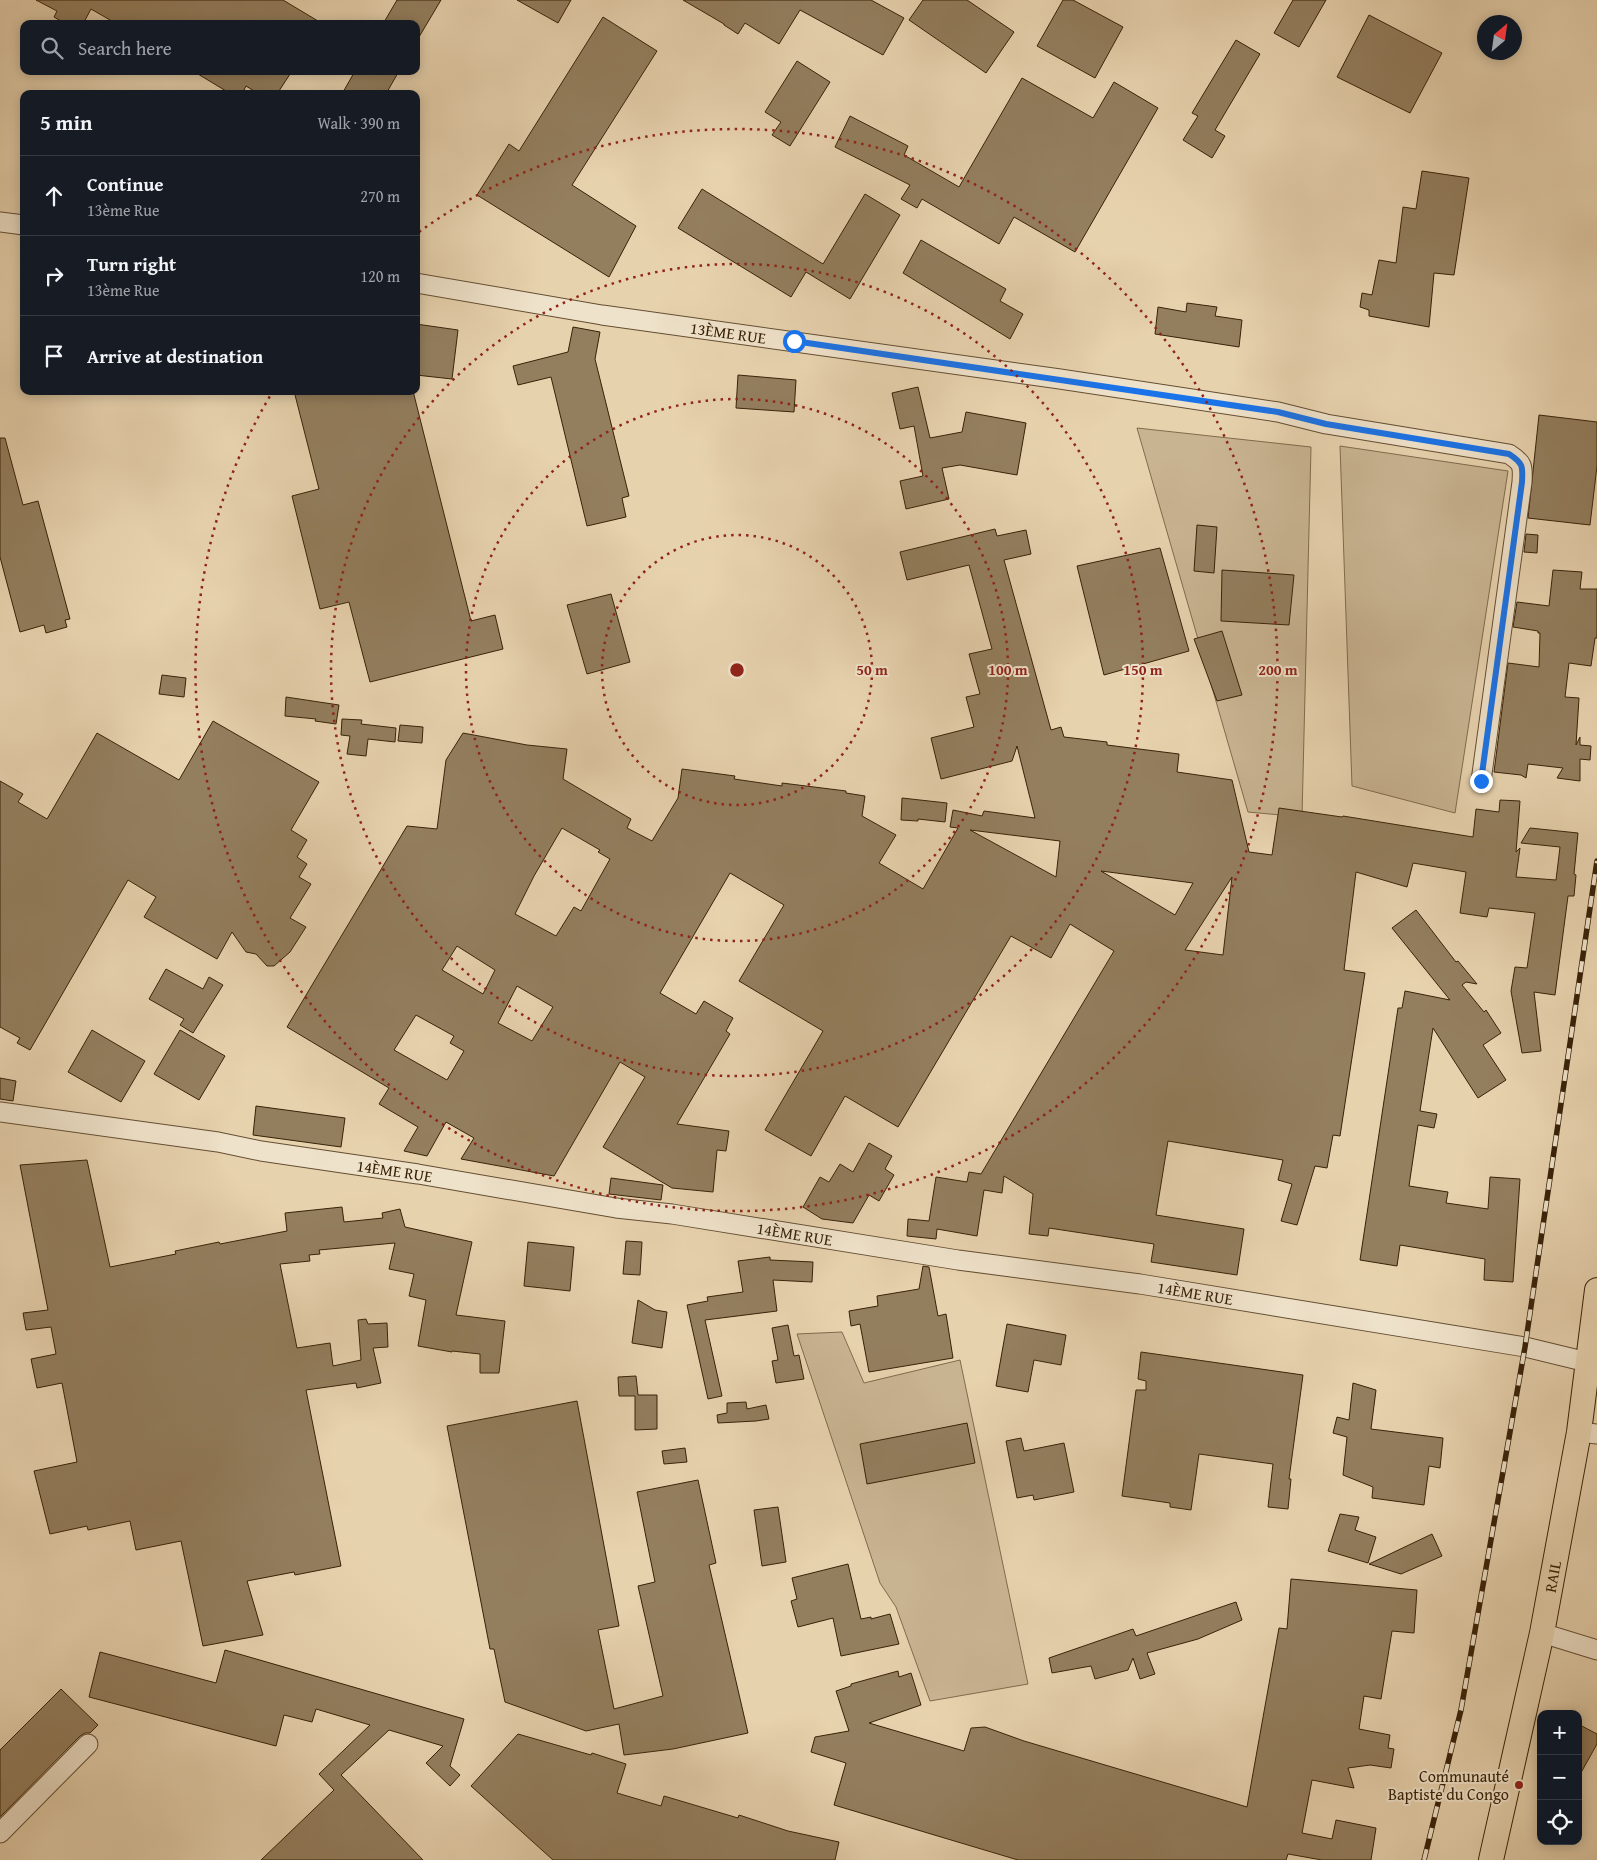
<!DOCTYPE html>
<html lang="en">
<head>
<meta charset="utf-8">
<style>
  :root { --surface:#171b24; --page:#20242c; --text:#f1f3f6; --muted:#9ea1a6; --line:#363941 }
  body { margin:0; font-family:"Gentium Book Plus",serif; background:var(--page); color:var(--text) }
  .controls { position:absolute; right:15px; bottom:15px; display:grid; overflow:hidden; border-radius:10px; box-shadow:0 2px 12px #0003 }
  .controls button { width:45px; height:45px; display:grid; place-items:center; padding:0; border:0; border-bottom:1px solid var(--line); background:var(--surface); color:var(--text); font:25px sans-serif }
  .compass { position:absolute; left:1477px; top:15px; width:45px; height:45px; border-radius:50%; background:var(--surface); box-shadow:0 2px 12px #0003; rotate:29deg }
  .stop { position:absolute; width:15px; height:15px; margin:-11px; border:4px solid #1a73e8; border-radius:50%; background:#fff }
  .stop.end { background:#1a73e8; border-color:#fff; box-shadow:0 1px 5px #0008 }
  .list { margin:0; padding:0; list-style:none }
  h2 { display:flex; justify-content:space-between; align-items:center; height:65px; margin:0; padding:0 20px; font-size:21px }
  h2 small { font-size:16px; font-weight:400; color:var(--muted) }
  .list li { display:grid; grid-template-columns:32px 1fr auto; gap:15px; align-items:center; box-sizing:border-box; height:80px; padding:0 20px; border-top:1px solid var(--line) }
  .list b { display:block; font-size:19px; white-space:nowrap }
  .list p { margin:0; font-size:16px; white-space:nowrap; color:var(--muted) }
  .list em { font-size:16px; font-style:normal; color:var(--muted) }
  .icon { flex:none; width:28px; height:28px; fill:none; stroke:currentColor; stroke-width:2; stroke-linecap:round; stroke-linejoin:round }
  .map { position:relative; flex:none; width:1597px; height:1860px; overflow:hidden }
  .search { position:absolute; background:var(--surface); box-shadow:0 2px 12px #0003; left:20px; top:20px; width:400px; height:55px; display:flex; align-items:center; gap:12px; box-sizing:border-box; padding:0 18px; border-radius:10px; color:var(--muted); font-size:19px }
  .panel { position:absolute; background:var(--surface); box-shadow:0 2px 12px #0003; left:20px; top:90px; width:400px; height:305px; border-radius:10px }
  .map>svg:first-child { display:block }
</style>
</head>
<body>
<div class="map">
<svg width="1597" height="1860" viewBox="0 0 1597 1860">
  <rect width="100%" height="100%" fill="#e7d2ae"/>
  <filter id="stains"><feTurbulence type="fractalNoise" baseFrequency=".004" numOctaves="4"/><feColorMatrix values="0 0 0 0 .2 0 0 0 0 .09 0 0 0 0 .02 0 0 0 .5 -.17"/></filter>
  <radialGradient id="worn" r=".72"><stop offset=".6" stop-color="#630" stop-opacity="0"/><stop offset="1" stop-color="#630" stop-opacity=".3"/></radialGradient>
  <g fill="#c9b492" stroke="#806b4d">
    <path d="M1137 428 1311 447 1302 817 1248 812Z"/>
    <path d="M1340 446 1508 471 1455 813 1352 786Z"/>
    <path d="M842 1332 864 1383 960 1360 1028 1684 930 1701 896 1607 880 1583 797 1334Z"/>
  </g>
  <g fill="#937e5e" stroke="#382208" fill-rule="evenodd">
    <path d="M36 0H283L323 24H117L91 9 83 24H66L54 17 57 11Z"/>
    <path d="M397 0H441L416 42V24H383Z"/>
    <path d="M517 0H571L558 23Z"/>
    <path d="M683 0H871L904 18 883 55 800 10 779 44 745 23 738 34 724 25V24Z"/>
    <path d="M923 0H967L1014 32 986 73 909 20Z"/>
    <path d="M1063 0H1073L1123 27 1095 78 1037 46Z"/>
    <path d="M1293 0H1326L1299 47 1274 33Z"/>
    <path d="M1369 15 1442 53 1410 113 1337 77Z"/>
    <path d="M603 17 657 51 572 185 636 226 609 277 477 195 509 144 519 151Z"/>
    <path d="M1236 40 1260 54 1215 130 1225 136 1212 158 1183 140 1198 116 1192 113Z"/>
    <path d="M797 61 830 82 790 146 772 135 781 122 765 112Z"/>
    <path d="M193 71H292L277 94H259L246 86 242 94H231Z"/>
    <path d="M355 71H399L386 94H342Z"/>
    <path d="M1022 78 1093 118 1114 82 1158 108 1075 252 1014 217 999 244 922 199 917 208 901 199 910 185 835 147 850 116 908 146 904 155 959 187Z"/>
    <path d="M1422 171 1469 178 1454 275 1434 273 1429 327 1369 316V310L1360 307 1362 293 1372 295 1379 260 1396 263 1403 207 1416 209Z"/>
    <path d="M702 189 823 264 865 194 900 215 850 299 806 272 791 297 678 228Z"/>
    <path d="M921 240 1006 289 1000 301 1023 314 1010 339 903 273Z"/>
    <path d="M1187 303 1217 307 1215 316 1242 320 1239 347 1155 334 1158 307 1186 312Z"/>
    <path d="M416 324 458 330 452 379 416 375Z"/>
    <path d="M573 327 600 332 595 359 629 496 622 498 626 517 587 526 551 377 518 385 513 366 568 352Z"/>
    <path d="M738 375 796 380 794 412 736 408Z"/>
    <path d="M918 387 930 438 962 432 966 412 1026 423 1017 475 960 465 942 468 949 499 906 509 900 481 923 476 914 426 900 429 892 393Z"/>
    <path d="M294 391H413L471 621 495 615 503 649 370 682 349 602 320 609 292 496 319 489Z"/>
    <path d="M1539 415 1597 422V466L1590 525 1528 518Z"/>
    <path d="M0 438H5L23 505 38 501 70 619 65 620 67 627 46 633 44 625 20 632 0 557Z"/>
    <path d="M1197 525 1217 527 1214 573 1194 571Z"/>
    <path d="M995 529 997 536 1026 530 1031 554 1004 560 1051 730 1061 727 1064 737 1107 742V745L1179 754 1177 772 1232 780 1249 852 1272 855 1279 808 1342 817 1343 816 1473 837 1476 809 1499 812 1500 800 1520 801 1516 852 1520 848 1516 877 1556 880 1560 847 1521 843 1530 828 1578 833 1574 874 1576 875 1574 896H1568L1555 995 1534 992 1541 1051 1522 1053 1511 991 1515 967 1527 968 1535 913 1489 908 1487 917 1460 913 1466 872 1413 863 1407 887 1356 872 1344 970 1365 973 1340 1136 1333 1135 1327 1168 1315 1166 1297 1225 1281 1221 1292 1184 1278 1180 1283 1160 1168 1141 1156 1215 1244 1229 1237 1275 1151 1262 1154 1244 1049 1228 1048 1236 1029 1234 1033 1194 1004 1176 1002 1193 984 1190 977 1236 937 1229 936 1239 907 1236 908 1219 929 1221 936 1177 967 1182 969 1172 981 1174 1114 951 1070 924 1051 958 1011 936 898 1127 845 1096 811 1156 765 1130 823 1031 739 981 784 905 730 873 660 993 696 1014 704 1001 733 1018 726 1031 730 1034 677 1124 729 1131 726 1151 717 1150 713 1192 672 1188 603 1147 645 1077 620 1062 554 1176 461 1159 474 1138 446 1122 427 1156 404 1151 418 1127 379 1104 389 1088 287 1027 407 826 437 829 446 760 463 733 527 745 567 749 563 779 631 819 627 828 652 841 678 798 682 769 735 776 734 779 782 786V783L846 791V793L865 796 862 816 896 835 879 863 923 889 958 828 950 827 953 810 982 816 984 811 1035 818 1017 746 1012 761 941 779 931 738 974 727 966 697 980 694 969 654 992 649 969 565 907 580 900 552ZM562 828 600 850 598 852 610 859 581 911 574 907 556 936 515 914 534 876ZM970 830 1060 841 1056 877ZM1101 871 1193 883 1175 915ZM1232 877 1223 955 1185 950ZM457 946 495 970 483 994 442 970ZM517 986 553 1007 532 1041 498 1023ZM416 1015 454 1036 450 1043 464 1051 447 1080 394 1050Z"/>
    <path d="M1526 534 1538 535 1537 553 1524 552Z"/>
    <path d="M1160 548 1189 651 1104 675 1077 566Z"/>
    <path d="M1222 570 1294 575 1289 625 1221 621Z"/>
    <path d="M1553 570 1582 572 1580 589H1597V638H1595L1591 666 1569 663 1565 697 1579 698 1576 745 1580 737V745L1591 746 1590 760 1580 759V781L1557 778 1563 768 1528 764 1526 778 1521 775 1494 772 1508 663 1539 667 1540 633H1538V631L1513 627 1517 602 1549 606Z"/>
    <path d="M611 594 630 662 587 674 567 605Z"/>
    <path d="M1222 631 1242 695 1217 701 1194 639Z"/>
    <path d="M162 675 186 678 184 697 159 694Z"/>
    <path d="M286 697 339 705 336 724 315 721 316 719 285 716Z"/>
    <path d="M342 719 362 720 361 724 396 728 395 742 368 739 366 756 347 754 350 736 341 735Z"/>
    <path d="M213 721 319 782 291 830 307 840 297 857 307 864 299 877 311 884 290 918 306 927 290 952 274 966H267L256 954 246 952 232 932 217 959 144 917 156 897 128 880 30 1050 17 1043 20 1038 0 1027V781L23 794 18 802 47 819 97 733 179 780Z"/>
    <path d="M400 725 423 727 422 743 398 741Z"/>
    <path d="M902 798 947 803 945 822 918 819V821L901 820Z"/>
    <path d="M1416 910 1456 962 1458 961 1477 984 1466 982 1462 985 1484 1012 1486 1010 1501 1033 1483 1045 1506 1080 1478 1098 1433 1028 1420 1111 1437 1114 1434 1128 1418 1125 1409 1186 1448 1192 1446 1203 1488 1209 1490 1177 1520 1179 1513 1282 1484 1280 1485 1259 1400 1245 1397 1266 1360 1260 1398 1008H1402L1405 991 1450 1000 1392 928Z"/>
    <path d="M166 969 203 989 209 977 223 985 193 1033 180 1025 184 1019 149 999Z"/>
    <path d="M92 1030 145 1061 121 1102 68 1072Z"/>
    <path d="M180 1030 225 1056 199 1100 154 1074Z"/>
    <path d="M0 1078 16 1081 13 1101 0 1099Z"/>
    <path d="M256 1106 345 1118 341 1147 253 1135Z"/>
    <path d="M869 1143 892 1156 885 1169 894 1175 879 1201 869 1195 853 1223 822 1219 803 1207 820 1177 829 1182 840 1164 853 1172Z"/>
    <path d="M87 1160 110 1267 176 1254 175 1251 219 1242 220 1244 287 1231 285 1213 342 1207 344 1222 383 1218 382 1213 400 1209 405 1227 472 1242 456 1315 505 1321 499 1373H480V1354L452 1351V1352L418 1346 426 1300 409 1296 414 1274 389 1269 395 1243 319 1250 320 1254 309 1255 310 1261 280 1264 297 1348 330 1343 333 1366 361 1360 358 1320 366 1319 368 1324 387 1323 388 1347 373 1348 381 1383 357 1388 356 1383 306 1390 341 1566 295 1575 294 1572 247 1581 263 1635 203 1646 181 1541 136 1550 130 1521 88 1530 87 1526 50 1534 34 1471 77 1462 62 1383 37 1388 31 1359 56 1354 51 1327 26 1330 23 1313 48 1310 20 1165Z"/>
    <path d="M611 1178 663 1185 661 1200 609 1194Z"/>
    <path d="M626 1241 642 1242 640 1275 623 1274Z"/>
    <path d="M528 1242 574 1247 570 1291 524 1286Z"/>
    <path d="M770 1257V1260L813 1262 812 1282 773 1280 777 1311 705 1320 722 1396 708 1399 687 1305 708 1301 707 1297 743 1292 738 1261Z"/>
    <path d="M923 1266 929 1267 938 1316 946 1314 953 1358 869 1372 860 1324 851 1326 849 1311 878 1306 877 1296 919 1289Z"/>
    <path d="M638 1300 655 1310 667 1312 662 1348 632 1343Z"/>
    <path d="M1007 1324 1066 1335 1061 1365 1034 1360 1028 1392 996 1386Z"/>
    <path d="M788 1325 794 1356 799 1355 804 1379 776 1383 772 1361 778 1360 772 1328Z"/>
    <path d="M1141 1352 1303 1375 1289 1479H1291L1288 1509 1268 1507 1273 1464 1199 1454 1191 1510 1170 1507V1503L1122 1496 1136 1390H1146V1381L1138 1379Z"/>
    <path d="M636 1376 638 1395H657V1429L635 1430V1396H619L618 1377Z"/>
    <path d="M1353 1383 1376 1390 1371 1429 1443 1438 1440 1468 1429 1466 1424 1505 1372 1498 1373 1487 1343 1475 1347 1437 1333 1433 1337 1417 1349 1420Z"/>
    <path d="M577 1401 619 1626 598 1630 614 1709 663 1696 638 1586 655 1582 637 1492 698 1480 716 1563 709 1565 748 1733 673 1749 624 1755 619 1724 586 1731 505 1702 494 1649H490L447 1426Z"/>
    <path d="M746 1402 747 1409 766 1405 769 1419 756 1421 718 1423 717 1415 727 1413V1403Z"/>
    <path d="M967 1423 975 1463 867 1484 860 1444Z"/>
    <path d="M1021 1438 1024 1451 1064 1443 1074 1492 1034 1500 1033 1495 1017 1498 1006 1441Z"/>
    <path d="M685 1448 687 1462 664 1464 662 1451Z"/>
    <path d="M778 1507 786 1562 762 1566 754 1510Z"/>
    <path d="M1340 1514 1359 1517 1355 1530 1376 1537 1368 1563 1328 1551Z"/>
    <path d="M1432 1534 1442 1556 1401 1574 1369 1564Z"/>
    <path d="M848 1564 861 1619 871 1617V1619L890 1614 899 1644 841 1656 833 1618 798 1627 791 1601 797 1599 792 1578Z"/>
    <path d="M1291 1579 1417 1590 1414 1633 1392 1631 1381 1699 1364 1696 1359 1729 1390 1735 1388 1748 1394 1749 1391 1768 1370 1765 1348 1768 1354 1788 1312 1780 1302 1833 1332 1839 1336 1820 1376 1828 1371 1860H1322L1288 1854 1286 1860H1018L834 1805 846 1763 811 1752 815 1737 849 1731 836 1691 851 1686V1684L898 1671 899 1677 911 1673 921 1705 869 1723 964 1751 971 1728 985 1727 1024 1741 1247 1807 1279 1628 1287 1629Z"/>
    <path d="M1236 1602 1242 1620 1198 1639 1147 1653 1155 1674 1140 1679 1133 1658 1128 1670 1095 1679 1091 1666 1052 1673 1049 1658 1133 1629 1136 1636Z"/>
    <path d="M225 1650 464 1719 450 1766 460 1775 450 1786 426 1763 443 1746 389 1730 341 1775 423 1860H261L334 1790 319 1774 370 1725 316 1709 312 1722 284 1715 276 1746 89 1697 100 1652 216 1683Z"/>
    <path d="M61 1689 98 1725 90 1733H85L80 1736 0 1817V1750Z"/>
    <path d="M1578 1724 1597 1734V1744L1578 1778Z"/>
    <path d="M518 1734 591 1755 592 1753 626 1764 617 1793 661 1806 664 1796 738 1818 739 1815 788 1831 839 1842 835 1860H553L471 1786Z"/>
  </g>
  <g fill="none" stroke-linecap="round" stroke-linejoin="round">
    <g stroke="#644e32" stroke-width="21">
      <g id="minor">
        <path d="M0 222 24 225"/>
        <path id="s1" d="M416 283 602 315 1060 379 1278 412 1326 424 1509 454C1523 463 1523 466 1522 482L1481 781"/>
        <path id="s2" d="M0 1112 218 1142 261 1151 418 1174 616 1208 672 1214 958 1260 1140 1284 1525 1347 1587 1362"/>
        <path d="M1579 1432 1597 1434"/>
        <path d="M1542 1633 1597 1650"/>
        <path d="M0 1833 88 1744"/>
      </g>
    </g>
    <g stroke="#382208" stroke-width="26">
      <g id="major">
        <path id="s3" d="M1491 1860 1542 1633 1579 1432 1597 1290"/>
      </g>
    </g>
    <use href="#minor" stroke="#efe2ca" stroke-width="19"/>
    <use href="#major" stroke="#e7d2ae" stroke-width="24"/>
    <g stroke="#382208" stroke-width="5.5">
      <path id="rail" d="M1424 1860 1461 1710 1525 1347 1597 861"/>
    </g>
    <use href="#rail" stroke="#efe2ca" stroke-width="4" stroke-dasharray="11" stroke-linecap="butt"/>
  </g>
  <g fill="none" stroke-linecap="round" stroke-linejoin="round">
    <path stroke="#1a73e8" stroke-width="6" d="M794 341 1278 412 1326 424 1509 454C1523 463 1523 466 1522 482L1481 781"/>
  </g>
  <g fill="none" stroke="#8f2418" stroke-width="2.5" stroke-dasharray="2.5 5">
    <circle cx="737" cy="670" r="135"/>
    <circle cx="737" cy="670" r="271"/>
    <circle cx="737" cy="670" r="406"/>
    <path d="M419 232A541 541 0 1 1 273 391"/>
  </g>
  <circle fill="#8f2418" stroke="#efe2ca" stroke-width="2" cx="1519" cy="1785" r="5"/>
  <g text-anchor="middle" stroke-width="4" stroke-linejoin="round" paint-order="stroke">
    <g font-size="16" fill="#382208" stroke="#efe2ca">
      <text dy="6" stroke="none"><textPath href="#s1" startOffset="316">13ÈME RUE</textPath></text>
      <text dy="6" stroke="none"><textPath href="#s2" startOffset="399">14ÈME RUE</textPath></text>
      <text dy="6" stroke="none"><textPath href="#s2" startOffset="804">14ÈME RUE</textPath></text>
      <text dy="6" stroke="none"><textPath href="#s2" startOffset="1209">14ÈME RUE</textPath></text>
      <text dy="6" stroke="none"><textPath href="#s3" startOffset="290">RAIL</textPath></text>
    </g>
    <g font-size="16" fill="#382208" stroke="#efe2ca" text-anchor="end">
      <text x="1509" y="1782">Communauté<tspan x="1509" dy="18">Baptiste du Congo</tspan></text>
    </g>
  </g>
  <circle cx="737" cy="670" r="8" fill="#8f2418" stroke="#efe2ca" stroke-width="2.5"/>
  <g font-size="15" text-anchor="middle" font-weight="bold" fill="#8f2418" stroke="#efe2ca" stroke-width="4" stroke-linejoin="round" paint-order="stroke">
    <text x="872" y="675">50 m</text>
    <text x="1008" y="675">100 m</text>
    <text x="1143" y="675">150 m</text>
    <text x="1278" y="675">200 m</text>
  </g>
  <rect width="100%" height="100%" filter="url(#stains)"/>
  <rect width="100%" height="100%" fill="url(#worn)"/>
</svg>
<div class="controls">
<button>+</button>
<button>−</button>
<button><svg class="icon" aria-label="locate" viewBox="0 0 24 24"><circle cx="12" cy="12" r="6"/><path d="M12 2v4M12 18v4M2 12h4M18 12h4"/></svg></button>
</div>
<svg class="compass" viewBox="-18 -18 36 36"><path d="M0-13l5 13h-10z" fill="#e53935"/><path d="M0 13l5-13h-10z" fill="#9ea1a6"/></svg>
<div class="stop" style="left:794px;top:341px"></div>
<div class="stop end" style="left:1481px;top:781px"></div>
<div class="search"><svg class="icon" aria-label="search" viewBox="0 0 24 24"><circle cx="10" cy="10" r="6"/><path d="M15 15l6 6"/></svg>Search here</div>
<section class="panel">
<h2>5 min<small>Walk · 390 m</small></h2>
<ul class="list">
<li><svg class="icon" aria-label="ahead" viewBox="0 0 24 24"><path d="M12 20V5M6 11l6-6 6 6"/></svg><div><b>Continue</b><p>13ème Rue</p></div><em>270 m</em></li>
<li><svg class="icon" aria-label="right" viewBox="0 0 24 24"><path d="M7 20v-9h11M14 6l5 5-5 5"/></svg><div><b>Turn right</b><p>13ème Rue</p></div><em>120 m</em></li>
<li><svg class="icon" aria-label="arrive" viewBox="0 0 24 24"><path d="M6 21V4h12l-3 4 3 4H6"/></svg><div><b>Arrive at destination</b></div></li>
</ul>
</section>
</div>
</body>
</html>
